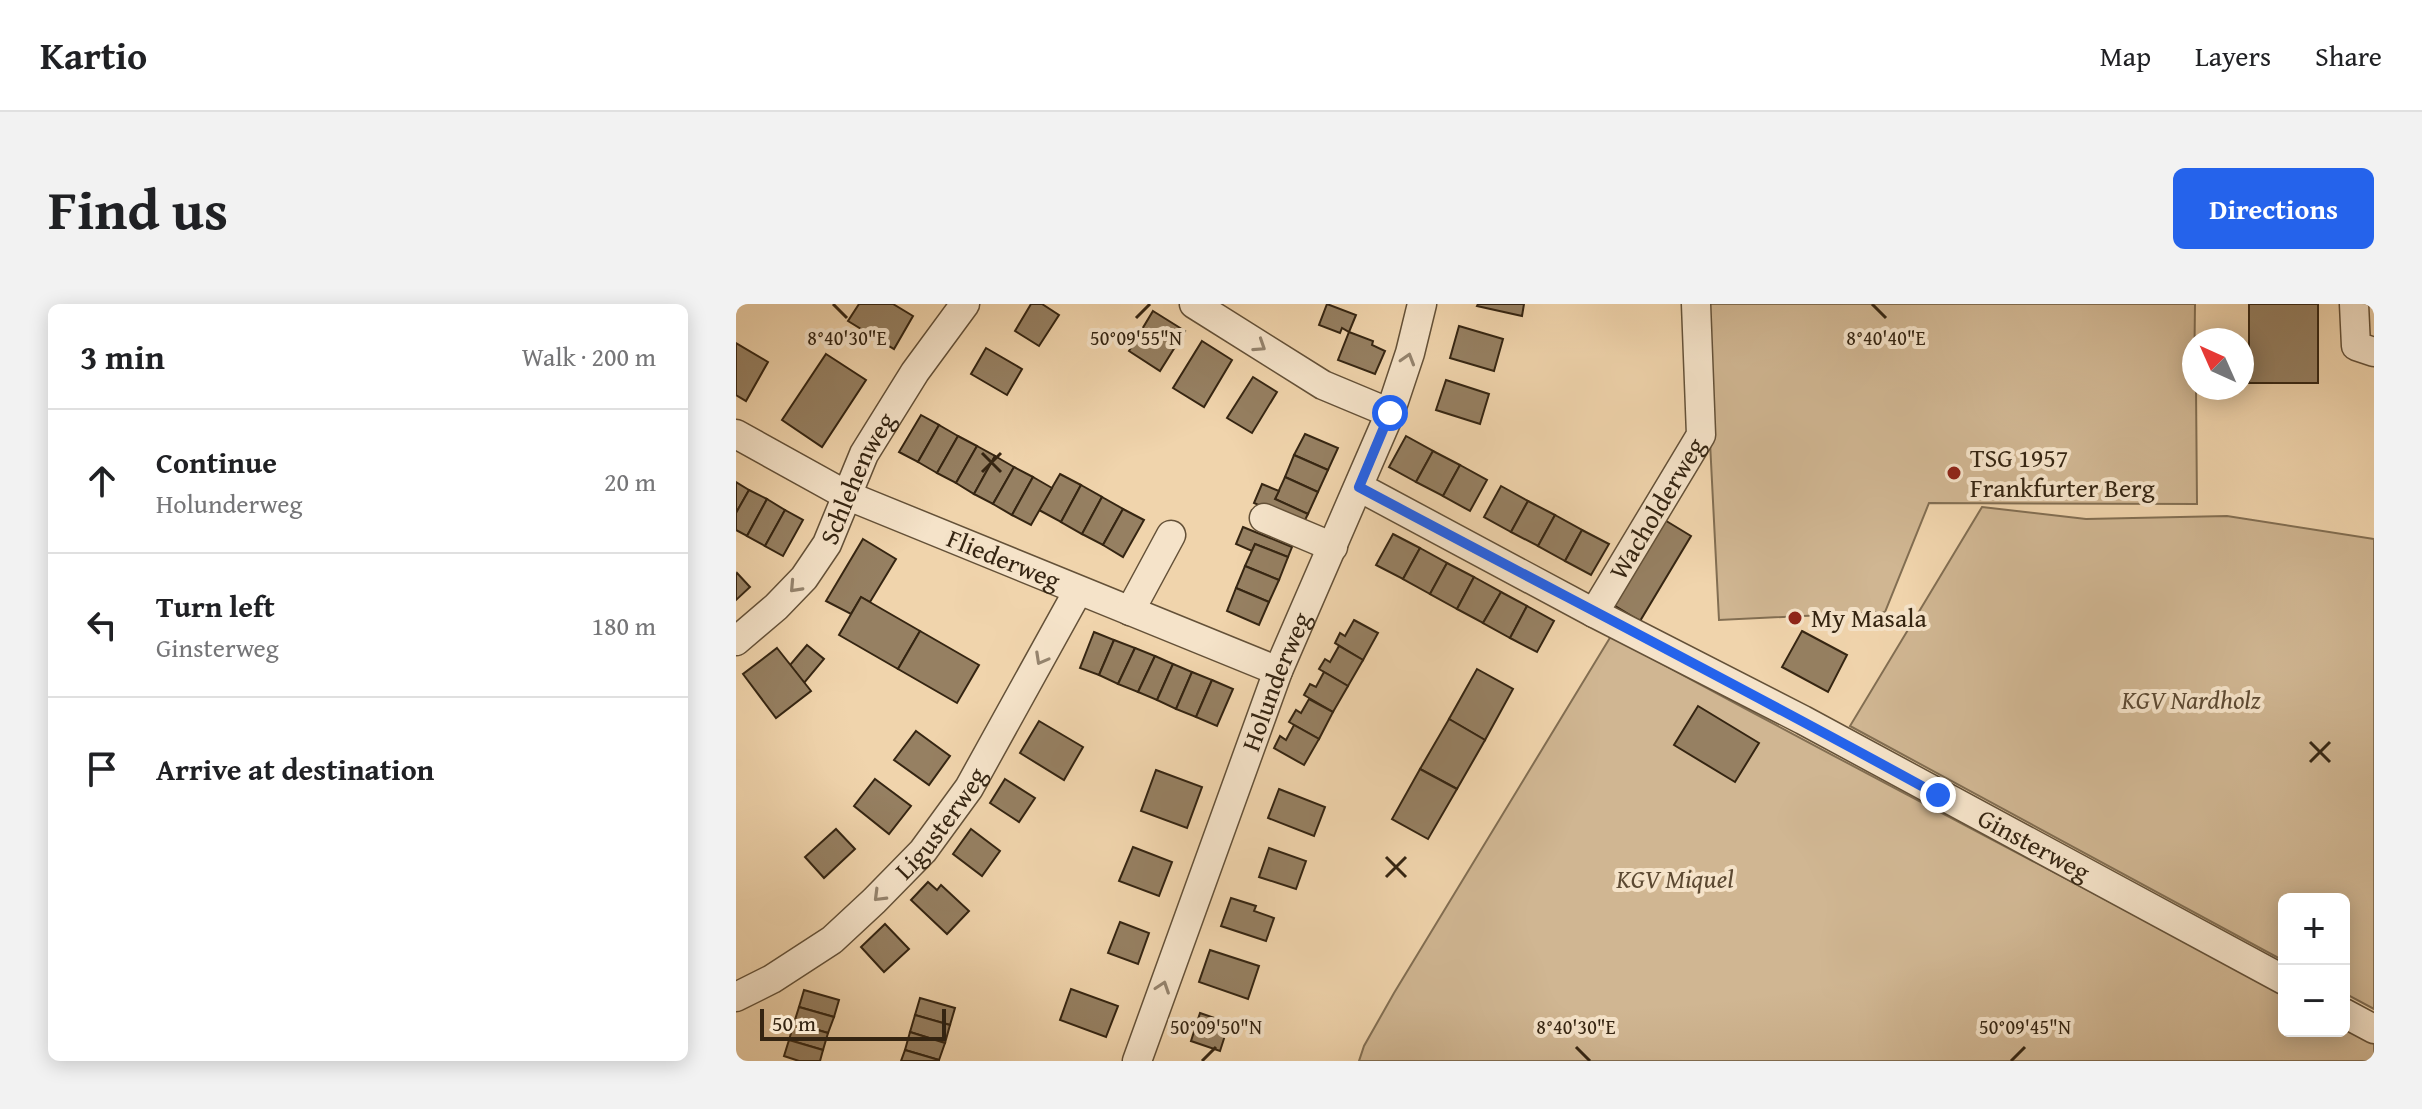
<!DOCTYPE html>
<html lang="en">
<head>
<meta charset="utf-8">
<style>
  :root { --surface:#fff; --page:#f2f2f2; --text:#202124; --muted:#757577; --line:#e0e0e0; --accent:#2563eb }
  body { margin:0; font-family:"Gentium Book Plus",serif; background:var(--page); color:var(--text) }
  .controls { position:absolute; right:24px; bottom:24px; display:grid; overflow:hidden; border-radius:12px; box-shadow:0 4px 20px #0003 }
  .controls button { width:72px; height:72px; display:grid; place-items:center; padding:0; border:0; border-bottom:2px solid var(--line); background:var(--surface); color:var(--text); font:40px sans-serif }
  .compass { position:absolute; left:1446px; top:24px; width:72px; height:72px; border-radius:50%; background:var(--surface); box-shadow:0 4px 20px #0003; rotate:315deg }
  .scale { position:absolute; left:24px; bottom:20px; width:186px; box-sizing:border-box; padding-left:8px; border:4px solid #352512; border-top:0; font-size:22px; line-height:28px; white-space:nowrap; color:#352512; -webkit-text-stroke:6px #f5e3c9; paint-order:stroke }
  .stop { position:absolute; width:24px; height:24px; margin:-18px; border:6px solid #2563eb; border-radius:50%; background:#fff }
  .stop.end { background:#2563eb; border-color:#fff; box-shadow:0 2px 8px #0008 }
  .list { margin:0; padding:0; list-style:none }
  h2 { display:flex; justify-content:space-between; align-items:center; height:104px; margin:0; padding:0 32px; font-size:34px }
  h2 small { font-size:26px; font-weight:400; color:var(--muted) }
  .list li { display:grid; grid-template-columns:52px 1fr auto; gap:24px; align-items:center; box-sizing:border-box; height:144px; padding:0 32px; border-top:2px solid var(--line) }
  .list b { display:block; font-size:30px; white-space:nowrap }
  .list p { margin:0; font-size:26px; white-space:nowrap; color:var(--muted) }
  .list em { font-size:26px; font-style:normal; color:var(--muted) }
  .icon { flex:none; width:44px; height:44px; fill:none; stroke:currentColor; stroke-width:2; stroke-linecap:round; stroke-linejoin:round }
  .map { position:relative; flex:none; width:1638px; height:757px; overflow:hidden; border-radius:12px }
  header { display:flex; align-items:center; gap:48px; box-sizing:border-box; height:112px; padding:0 40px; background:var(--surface); border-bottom:2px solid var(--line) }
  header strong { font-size:38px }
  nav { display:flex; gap:44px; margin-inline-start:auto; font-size:28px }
  .intro { display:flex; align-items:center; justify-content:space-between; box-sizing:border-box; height:192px; padding:0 48px }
  h1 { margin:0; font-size:56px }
  .button { padding:20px 36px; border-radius:12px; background:var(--accent); color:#fff; font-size:28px; font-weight:700 }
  main { display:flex; gap:48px; padding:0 48px }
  aside { flex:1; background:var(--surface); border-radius:12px; box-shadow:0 4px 20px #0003 }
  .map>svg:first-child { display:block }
</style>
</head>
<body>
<header>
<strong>Kartio</strong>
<nav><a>Map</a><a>Layers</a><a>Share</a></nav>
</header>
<div class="intro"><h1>Find us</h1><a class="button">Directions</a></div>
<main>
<aside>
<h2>3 min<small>Walk · 200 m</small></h2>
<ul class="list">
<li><svg class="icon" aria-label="ahead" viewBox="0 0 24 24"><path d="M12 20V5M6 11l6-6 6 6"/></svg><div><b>Continue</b><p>Holunderweg</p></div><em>20 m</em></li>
<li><svg class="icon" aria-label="left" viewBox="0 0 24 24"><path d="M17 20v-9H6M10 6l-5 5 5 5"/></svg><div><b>Turn left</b><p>Ginsterweg</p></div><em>180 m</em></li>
<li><svg class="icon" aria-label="arrive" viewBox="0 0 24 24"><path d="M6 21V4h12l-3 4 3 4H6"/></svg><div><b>Arrive at destination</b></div></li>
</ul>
</aside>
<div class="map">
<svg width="1638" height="757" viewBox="0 0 1638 757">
  <rect width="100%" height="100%" fill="#f0d4ac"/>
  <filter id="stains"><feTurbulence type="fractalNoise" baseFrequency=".0025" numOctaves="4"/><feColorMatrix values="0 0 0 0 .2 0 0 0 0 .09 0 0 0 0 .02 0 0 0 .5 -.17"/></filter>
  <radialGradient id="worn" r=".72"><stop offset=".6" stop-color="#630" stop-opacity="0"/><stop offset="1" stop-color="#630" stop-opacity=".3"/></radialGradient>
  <g fill="#d0b692" stroke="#826e52" stroke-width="2">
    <path d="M971 0H1459L1458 84H1460L1461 200 1193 199 1149 308 983 316 974 138Z"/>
    <path d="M1246 203 1350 215 1491 212 1638 235V705L1608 689V595H1548V657L1114 422Z"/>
    <path d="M875 332C1098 454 1324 570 1548 691V727H1608V723L1638 740V757H623L628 742 658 689Z"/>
  </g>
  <g fill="#968062" stroke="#352512" stroke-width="2">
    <path d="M123 0H157L177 12 158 45 112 17Z"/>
    <path d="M295 0H306L323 11 303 42 279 27Z"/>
    <path d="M591 0 620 11 613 28 606 24 604 29 583 21Z"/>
    <path d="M742 0H788L786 12 741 2Z"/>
    <rect x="1513" y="0" width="69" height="79"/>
    <path d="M417 7 449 27 424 67 393 47Z"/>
    <path d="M723 22 767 35 758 67 714 54Z"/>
    <path d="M613 28 637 37 636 41 649 47 639 70 602 56Z"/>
    <path d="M466 37 496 56 468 103 437 84Z"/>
    <path d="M0 39 32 58 10 97 0 91Z"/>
    <path d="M250 44 286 65 271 91 235 70Z"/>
    <path d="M90 50 130 76 86 143 46 116Z"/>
    <path d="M517 73 541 88 516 129 491 114Z"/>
    <path d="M710 76 753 90 744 120 700 106Z"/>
    <path d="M185 111 203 121 182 158 163 148Z"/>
    <path d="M203 121 222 132 201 169 182 158Z"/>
    <path d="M569 130 602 144 592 166 558 151Z"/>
    <path d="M222 132 241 142 220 179 201 169Z"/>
    <path d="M670 132 697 147 680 178 653 163Z"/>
    <path d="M241 142 259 152 238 190 220 179Z"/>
    <path d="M697 147 724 161 707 192 680 178Z"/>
    <path d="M558 151 592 166 582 188 549 173Z"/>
    <path d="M259 152 278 163 257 200 238 190Z"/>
    <path d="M724 161 751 176 734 207 707 192Z"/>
    <path d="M278 163 297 173 276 211 257 200Z"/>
    <path d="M324 170 345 181 325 218 303 206Z"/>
    <path d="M297 173 316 184 295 221 276 211Z"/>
    <path d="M549 173 582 188 572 210 539 195Z"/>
    <path d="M0 178 13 186 0 209Z"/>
    <path d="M526 180 543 187 539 195 572 210 567 220 518 199Z"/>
    <path d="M345 181 366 193 346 230 325 218Z"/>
    <path d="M765 182 792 197 775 228 748 213Z"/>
    <path d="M13 186 31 195 11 232 0 226V209Z"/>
    <path d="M366 193 387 205 367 241 346 230Z"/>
    <path d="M31 195 49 206 29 242 11 232Z"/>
    <path d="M792 197 819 211 802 242 775 228Z"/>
    <path d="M387 205 408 216 387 253 367 241Z"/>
    <path d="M49 206 67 216 47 252 29 242Z"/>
    <path d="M819 211 846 226 829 257 802 242Z"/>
    <path d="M927 215 955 232 904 317 876 300Z"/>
    <path d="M507 223 556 243 552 253 519 240 516 247 500 240Z"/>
    <path d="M846 226 873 240 855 271 829 257Z"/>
    <path d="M657 230 684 244 667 275 640 261Z"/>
    <path d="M127 235 160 255 134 298 125 293 115 310 90 297Z"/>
    <path d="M519 240 552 253 543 276 509 262Z"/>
    <path d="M684 244 711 259 694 290 667 275Z"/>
    <path d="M711 259 738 273 721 305 694 290Z"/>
    <path d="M509 262 543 276 533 298 500 284Z"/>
    <path d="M1 269 14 283 0 296V271Z"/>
    <path d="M738 273 765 288 747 319 721 305Z"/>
    <path d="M500 284 533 298 523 321 491 307Z"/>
    <path d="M765 288 791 302 774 334 747 319Z"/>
    <path d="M125 293 184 327 162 365 103 331Z"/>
    <path d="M791 302 818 317 801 348 774 334Z"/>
    <path d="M618 316 642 329 627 356 599 339 604 329 609 332Z"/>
    <path d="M184 327 243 361 221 399 162 365Z"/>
    <path d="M1066 327 1111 351 1092 388 1046 363Z"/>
    <path d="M358 328 378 336 363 371 344 364Z"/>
    <path d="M378 336 399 344 382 380 363 371Z"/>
    <path d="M71 341 88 355 68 379 54 361Z"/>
    <path d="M603 342 627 356 612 382 583 365 589 355 594 358Z"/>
    <path d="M41 344 75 387 40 414 7 370Z"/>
    <path d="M399 344 419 352 402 388 382 380Z"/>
    <path d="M419 352 437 360 421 396 402 388Z"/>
    <path d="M437 360 456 368 440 405 421 396Z"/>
    <path d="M741 365 777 385 749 436 713 415Z"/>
    <path d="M456 368 476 376 460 413 440 405Z"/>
    <path d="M588 368 612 382 597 408 568 391 574 380 580 383Z"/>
    <path d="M476 376 497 385 481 422 460 413Z"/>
    <path d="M573 395 597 408 583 435 553 418 560 406 565 409Z"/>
    <path d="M962 402 1023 439 999 478 938 441Z"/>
    <path d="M713 415 749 436 721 485 684 465Z"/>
    <path d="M303 417 347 443 328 476 284 449Z"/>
    <path d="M558 421 583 435 568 461 538 444 544 432 550 436Z"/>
    <path d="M180 427 214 452 193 481 158 456Z"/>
    <path d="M684 465 721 485 692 535 656 515Z"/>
    <path d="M420 466 466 483 451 524 405 507Z"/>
    <path d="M139 475 175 502 153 530 118 502Z"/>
    <path d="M269 475 299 494 283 518 254 499Z"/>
    <path d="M543 485 589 503 578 532 532 514Z"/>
    <path d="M100 525 119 545 88 574 69 553Z"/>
    <path d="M235 525 264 547 246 572 217 550Z"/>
    <path d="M397 543 436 558 423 592 383 577Z"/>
    <path d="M533 544 570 557 560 585 523 573Z"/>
    <path d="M192 578 201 586 205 581 233 607 211 630 175 596Z"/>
    <path d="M495 594 520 602 518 607 538 614 530 637 485 622Z"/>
    <path d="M384 618 413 629 402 660 372 649Z"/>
    <path d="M149 620 173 645 148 668 125 643Z"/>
    <path d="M474 646 523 662 512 695 463 678Z"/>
    <path d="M335 685 382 702 370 733 324 716Z"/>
    <path d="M68 686 103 696 98 713 63 703Z"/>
    <path d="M184 694 219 704 214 721 179 711Z"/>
    <path d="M63 703 98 713 92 729 58 719Z"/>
    <path d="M464 709 493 719 484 747 455 737Z"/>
    <path d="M179 711 214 721 209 739 174 728Z"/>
    <path d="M58 719 92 729 87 746 53 736Z"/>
    <path d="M174 728 209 739 203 756 169 746Z"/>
    <path d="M53 736 87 746 84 757H63L48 752Z"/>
    <path d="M169 746 203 756V757H165Z"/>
  </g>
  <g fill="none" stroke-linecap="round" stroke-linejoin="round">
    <g stroke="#645138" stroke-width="31">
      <g id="minor">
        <path d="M458 0 587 81 654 109"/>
        <path d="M1618 0 1620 42 1638 48"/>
        <path id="s1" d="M0 130 110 191 542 367"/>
        <path id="s2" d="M623 183 858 309 1067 416 1548 676"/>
        <path d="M528 214 597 243"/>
        <path d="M394 307 435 231"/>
        <path id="s3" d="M858 309 965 131 960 0"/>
        <path id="s4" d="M0 337 40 303 68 274 91 240 128 150 179 68 229 0"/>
        <path id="s5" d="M0 693 36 675 96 636 138 597 187 547 233 484 342 287"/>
        <path d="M1608 709 1638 725"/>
        <path id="s6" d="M401 757 542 367 654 109 674 49 686 0"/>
      </g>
    </g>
    <use href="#minor" stroke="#f5e3c9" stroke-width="28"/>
  </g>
  <defs><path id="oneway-chevron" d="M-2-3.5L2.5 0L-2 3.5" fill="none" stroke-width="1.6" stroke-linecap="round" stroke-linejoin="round" transform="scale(2)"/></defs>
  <g stroke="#95846e">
    <use href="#oneway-chevron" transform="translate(524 42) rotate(33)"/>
    <use href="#oneway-chevron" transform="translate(672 55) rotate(-73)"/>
    <use href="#oneway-chevron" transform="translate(59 283) rotate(133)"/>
    <use href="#oneway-chevron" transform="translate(305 355) rotate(119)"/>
    <use href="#oneway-chevron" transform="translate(143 592) rotate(135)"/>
    <use href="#oneway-chevron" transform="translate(427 683) rotate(-71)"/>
  </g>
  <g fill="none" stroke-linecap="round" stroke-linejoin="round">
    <path stroke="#2563eb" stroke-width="10" d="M654 109 623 183C816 286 1010 385 1202 491"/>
  </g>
  <path fill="none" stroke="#352512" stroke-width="3" d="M97 0 111 14M1136 0 1150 14M400 14 414 0M246 149 265 168M246 168 265 149M1574 438 1594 458M1574 458 1594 438M650 553 670 573M650 573 670 553M840 743 854 757M466 757 480 743M1275 757 1289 743"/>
  <g fill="#8f2418" stroke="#f5e3c9" stroke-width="3">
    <circle cx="1218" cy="169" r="8"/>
    <circle cx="1059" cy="314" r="8"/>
  </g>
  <g text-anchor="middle" stroke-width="8" stroke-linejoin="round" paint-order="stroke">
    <g font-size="26" fill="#352512" stroke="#f5e3c9" text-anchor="start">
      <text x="1234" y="163">TSG 1957<tspan x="1234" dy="30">Frankfurter Berg</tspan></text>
      <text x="1075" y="323">My Masala</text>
    </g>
    <g font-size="26" fill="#352512" stroke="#f5e3c9">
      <text dy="9" stroke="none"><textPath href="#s4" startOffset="206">Schlehenweg</textPath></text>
      <text dy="9" stroke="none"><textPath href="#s3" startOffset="122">Wacholderweg</textPath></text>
      <text dy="9" stroke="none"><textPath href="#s1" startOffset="296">Fliederweg</textPath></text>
      <text dy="9" stroke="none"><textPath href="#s6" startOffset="404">Holunderweg</textPath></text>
      <text dy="9" stroke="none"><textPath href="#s5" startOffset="272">Ligusterweg</textPath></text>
      <text dy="9" stroke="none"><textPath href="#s2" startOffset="764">Ginsterweg</textPath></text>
    </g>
    <g font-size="26" font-style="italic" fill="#5c4932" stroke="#f5e3c9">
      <text x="1455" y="405">KGV Nardholz</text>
      <text x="939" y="584">KGV Miquel</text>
    </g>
  </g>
  <g font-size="20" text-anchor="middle" fill="#352512" stroke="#f5e3c9" stroke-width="8" stroke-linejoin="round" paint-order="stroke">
    <text x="111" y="41">8°40'30"E</text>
    <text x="400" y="41">50°09'55"N</text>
    <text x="1150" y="41">8°40'40"E</text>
    <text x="480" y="730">50°09'50"N</text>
    <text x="840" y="730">8°40'30"E</text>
    <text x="1289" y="730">50°09'45"N</text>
  </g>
  <rect width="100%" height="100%" filter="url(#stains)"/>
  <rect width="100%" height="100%" fill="url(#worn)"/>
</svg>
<div class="controls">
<button>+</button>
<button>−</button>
</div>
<svg class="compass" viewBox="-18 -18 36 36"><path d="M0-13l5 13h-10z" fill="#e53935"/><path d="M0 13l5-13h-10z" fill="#757577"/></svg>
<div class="scale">50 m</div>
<div class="stop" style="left:654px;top:109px"></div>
<div class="stop end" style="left:1202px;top:491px"></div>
</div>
</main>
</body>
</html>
